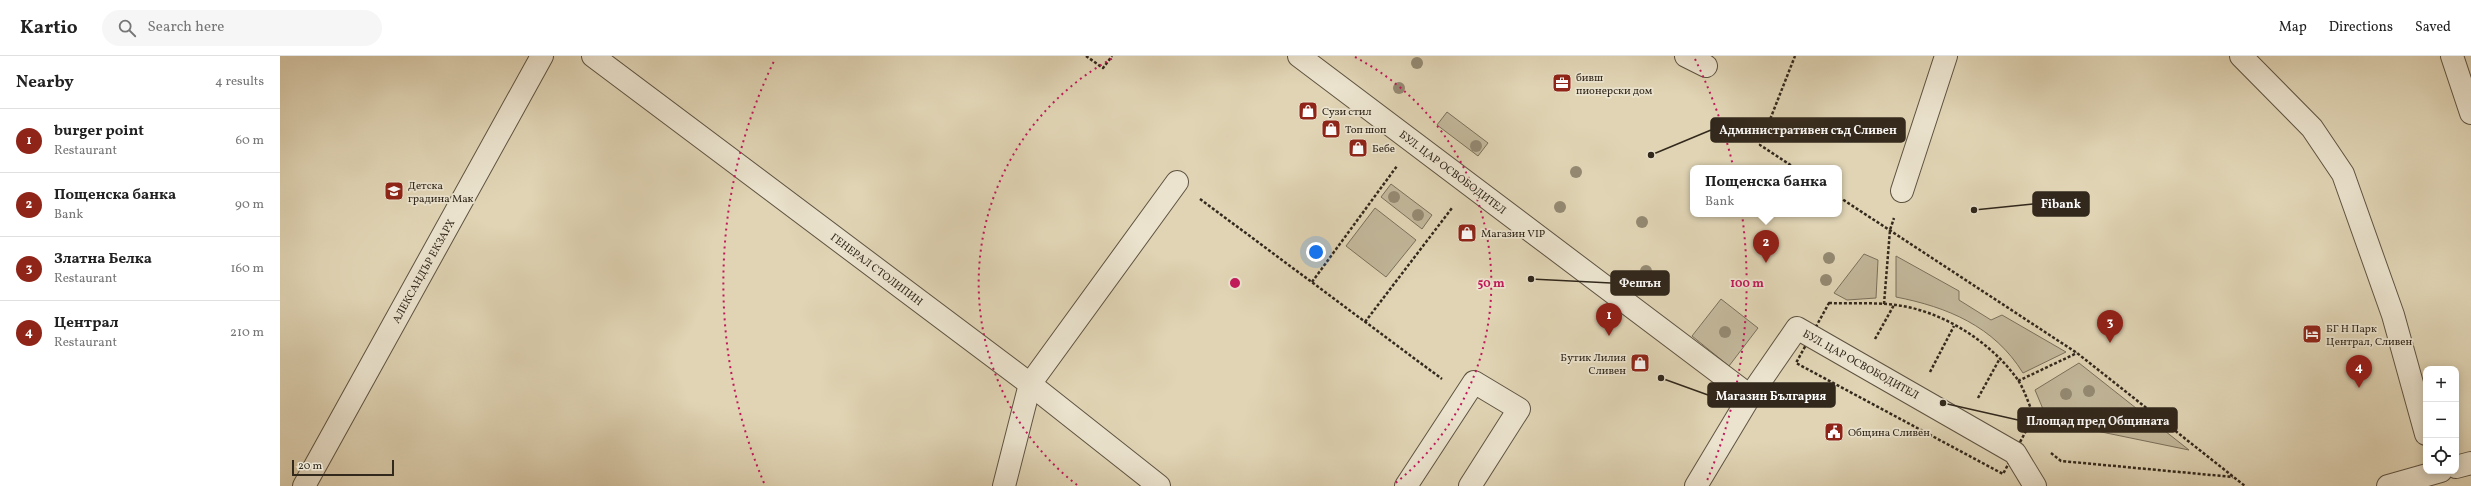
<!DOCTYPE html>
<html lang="en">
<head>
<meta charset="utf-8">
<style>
  :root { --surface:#fff; --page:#f6f6f6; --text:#222; --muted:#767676; --line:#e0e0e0; --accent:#8f2418 }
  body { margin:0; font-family:Vollkorn,serif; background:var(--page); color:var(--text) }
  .controls { position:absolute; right:12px; bottom:12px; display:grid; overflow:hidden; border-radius:8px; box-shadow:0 2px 10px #0003 }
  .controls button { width:36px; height:36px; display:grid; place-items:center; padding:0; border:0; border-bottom:1px solid var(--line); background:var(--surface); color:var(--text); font:20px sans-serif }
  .scale { position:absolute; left:12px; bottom:10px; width:102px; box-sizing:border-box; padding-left:4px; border:2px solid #32281c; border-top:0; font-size:11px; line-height:14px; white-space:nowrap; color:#32281c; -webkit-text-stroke:3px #ebe3ce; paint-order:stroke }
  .you { position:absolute; left:1036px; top:196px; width:14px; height:14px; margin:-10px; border:3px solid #fff; border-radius:50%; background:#1a73e8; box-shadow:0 0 0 6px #1a73e833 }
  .badge { display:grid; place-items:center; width:26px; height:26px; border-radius:50%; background:var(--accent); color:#fff; font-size:13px; font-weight:700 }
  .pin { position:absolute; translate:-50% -33px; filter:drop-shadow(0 1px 2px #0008) }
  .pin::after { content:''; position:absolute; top:21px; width:14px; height:12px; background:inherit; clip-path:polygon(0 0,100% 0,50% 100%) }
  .popup { position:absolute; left:1410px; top:109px; width:152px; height:52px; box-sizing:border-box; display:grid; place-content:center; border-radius:8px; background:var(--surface); filter:drop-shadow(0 1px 3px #0005); font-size:13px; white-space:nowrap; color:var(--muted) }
  .popup b { font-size:15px; color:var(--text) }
  .popup::after { content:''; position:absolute; left:50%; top:100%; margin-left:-8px; border:8px solid transparent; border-top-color:var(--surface) }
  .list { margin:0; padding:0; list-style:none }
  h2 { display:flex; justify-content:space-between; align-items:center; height:52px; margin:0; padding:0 16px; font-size:17px }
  h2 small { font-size:13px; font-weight:400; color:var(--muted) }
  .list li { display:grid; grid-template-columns:26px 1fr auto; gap:12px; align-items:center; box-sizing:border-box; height:64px; padding:0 16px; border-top:1px solid var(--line) }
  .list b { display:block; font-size:15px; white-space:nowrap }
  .list p { margin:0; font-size:13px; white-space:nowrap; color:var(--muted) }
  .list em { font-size:13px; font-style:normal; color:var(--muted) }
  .icon { flex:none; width:22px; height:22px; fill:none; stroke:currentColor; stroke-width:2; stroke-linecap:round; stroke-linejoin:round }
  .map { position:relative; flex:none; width:2191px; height:430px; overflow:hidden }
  header { display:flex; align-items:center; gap:24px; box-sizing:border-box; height:56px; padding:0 20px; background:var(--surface); border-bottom:1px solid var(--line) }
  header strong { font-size:19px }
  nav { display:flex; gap:22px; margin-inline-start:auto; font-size:14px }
  .search { width:280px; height:36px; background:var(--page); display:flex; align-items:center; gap:10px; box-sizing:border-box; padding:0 14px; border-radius:22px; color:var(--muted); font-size:15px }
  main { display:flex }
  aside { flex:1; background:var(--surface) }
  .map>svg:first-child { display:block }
</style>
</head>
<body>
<header>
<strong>Kartio</strong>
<div class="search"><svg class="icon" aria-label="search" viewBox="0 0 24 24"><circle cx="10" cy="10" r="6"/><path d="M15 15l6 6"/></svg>Search here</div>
<nav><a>Map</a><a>Directions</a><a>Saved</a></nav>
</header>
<main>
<aside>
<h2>Nearby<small>4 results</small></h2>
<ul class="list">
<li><span class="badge">1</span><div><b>burger point</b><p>Restaurant</p></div><em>60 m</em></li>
<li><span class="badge">2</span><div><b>Пощенска банка</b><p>Bank</p></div><em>90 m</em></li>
<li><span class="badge">3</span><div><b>Златна Белка</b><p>Restaurant</p></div><em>160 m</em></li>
<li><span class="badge">4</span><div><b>Централ</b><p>Restaurant</p></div><em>210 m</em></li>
</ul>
</aside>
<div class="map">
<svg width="2191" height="430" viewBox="0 0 2191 430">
  <rect width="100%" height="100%" fill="#e0d4b4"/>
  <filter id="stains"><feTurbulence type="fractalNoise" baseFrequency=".005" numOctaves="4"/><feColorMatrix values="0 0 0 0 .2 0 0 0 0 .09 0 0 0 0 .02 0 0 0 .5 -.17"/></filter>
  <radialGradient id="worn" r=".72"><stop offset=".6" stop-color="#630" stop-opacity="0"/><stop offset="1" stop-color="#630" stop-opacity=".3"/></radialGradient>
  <g fill="#c2b79a" stroke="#7a705b">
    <path d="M1167 56 1208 87 1198 100 1157 69Z"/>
    <path d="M1111 128 1152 159 1142 173 1101 141Z"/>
    <path d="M1095 152 1136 184 1106 221 1066 190Z"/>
    <path d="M1584 198 1598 204 1596 242 1567 244 1554 237Z"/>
    <path d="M1616 200 1679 235V244L1711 264 1722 259 1786 296 1743 317C1714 270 1667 251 1616 241Z"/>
    <path d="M1441 243 1478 272 1449 310 1412 280Z"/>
    <path d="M1799 307 1909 394 1768 365 1755 334Z"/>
  </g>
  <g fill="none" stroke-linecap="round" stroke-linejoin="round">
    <g stroke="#5e5342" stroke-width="24">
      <g id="minor">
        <path d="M313 0 750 328 879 430"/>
        <path d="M1019 0 1470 340 1517 272 1735 397 1755 430"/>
        <path d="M1406 0 1426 10"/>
        <path d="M1961 0 2032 72 2063 118 2113 259 2146 378"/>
        <path d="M2172 0 2191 57"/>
        <path d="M1622 135 1666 0"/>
        <path d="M2176 411 2191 407"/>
        <path d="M24 430 262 0"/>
        <path d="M724 430 750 328 897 126"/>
        <path d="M1126 430 1194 326 1239 353 1190 430"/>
        <path d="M1416 430 1470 340"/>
        <path d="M2108 430 2161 415"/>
      </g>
    </g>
    <g stroke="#32281c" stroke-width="2.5" stroke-dasharray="3 2" stroke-linecap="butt">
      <path d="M806 0 823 12 832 0"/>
      <path d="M1515 112 1480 89 1515 0"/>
      <path d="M1559 141 1797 297 1965 430"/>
      <path d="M920 143 1162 323"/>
      <path d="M1032 226 1117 110"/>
      <path d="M1549 247C1571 248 1594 246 1616 249 1663 255 1711 286 1738 324 1745 335 1749 349 1754 360L1723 418 1516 307Z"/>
      <path d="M1604 248 1610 174 1614 162"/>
      <path d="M1085 266 1172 152"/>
      <path d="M1595 283 1614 249"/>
      <path d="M1650 316 1674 270"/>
      <path d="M1738 325 1797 297"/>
      <path d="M1698 342 1719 304"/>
      <path d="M1771 397 1781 405 1953 421"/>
    </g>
    <use href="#minor" stroke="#ebe3ce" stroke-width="22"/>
  </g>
  <g fill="#948972">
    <circle cx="1137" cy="7" r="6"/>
    <circle cx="1119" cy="32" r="6"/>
    <circle cx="1196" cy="90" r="6"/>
    <circle cx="1296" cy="116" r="6"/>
    <circle cx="1114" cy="141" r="6"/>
    <circle cx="1280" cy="151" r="6"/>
    <circle cx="1138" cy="159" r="6"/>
    <circle cx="1362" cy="166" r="6"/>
    <circle cx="1549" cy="202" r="6"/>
    <circle cx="1366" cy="215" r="6"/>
    <circle cx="1546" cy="224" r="6"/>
    <circle cx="1445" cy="276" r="6"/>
    <circle cx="1809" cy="335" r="6"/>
    <circle cx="1786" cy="338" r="6"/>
  </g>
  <g fill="none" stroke="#c2185b" stroke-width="2" stroke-dasharray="2 4">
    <path d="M797 429A256 256 0 0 1 835 1M1075 1A256 256 0 0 1 1113 429"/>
    <path d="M484 427A512 512 0 0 1 495 3M1415 3A512 512 0 0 1 1426 427"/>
  </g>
  <defs>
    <g id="office-square" transform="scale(1)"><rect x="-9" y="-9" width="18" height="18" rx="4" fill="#8f2418" stroke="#ebe3ce"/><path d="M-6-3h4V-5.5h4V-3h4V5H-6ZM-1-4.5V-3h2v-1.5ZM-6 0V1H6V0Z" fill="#fff"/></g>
    <g id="shop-square" transform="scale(1)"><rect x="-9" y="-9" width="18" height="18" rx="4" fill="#8f2418" stroke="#ebe3ce"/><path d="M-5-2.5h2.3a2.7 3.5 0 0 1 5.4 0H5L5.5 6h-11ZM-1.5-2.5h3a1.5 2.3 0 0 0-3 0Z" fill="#fff"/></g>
    <g id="school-square" transform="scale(1)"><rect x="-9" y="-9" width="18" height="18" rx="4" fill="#8f2418" stroke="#ebe3ce"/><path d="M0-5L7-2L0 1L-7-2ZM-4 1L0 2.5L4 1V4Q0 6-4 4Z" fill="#fff"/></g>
    <g id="hotel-square" transform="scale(1)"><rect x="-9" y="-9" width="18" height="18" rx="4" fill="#8f2418" stroke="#ebe3ce"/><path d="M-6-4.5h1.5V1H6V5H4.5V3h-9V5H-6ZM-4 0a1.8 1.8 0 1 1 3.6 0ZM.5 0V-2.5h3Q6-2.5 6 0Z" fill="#fff"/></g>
    <g id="civic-square" transform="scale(1)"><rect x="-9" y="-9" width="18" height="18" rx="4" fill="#8f2418" stroke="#ebe3ce"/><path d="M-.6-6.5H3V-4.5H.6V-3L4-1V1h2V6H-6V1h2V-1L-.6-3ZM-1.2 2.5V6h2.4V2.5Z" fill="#fff"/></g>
  </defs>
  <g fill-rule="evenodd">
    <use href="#office-square" x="1282" y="27"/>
    <use href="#shop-square" x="1028" y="55"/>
    <use href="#shop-square" x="1051" y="73"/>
    <use href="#shop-square" x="1078" y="92"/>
    <use href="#school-square" x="114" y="135"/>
    <use href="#shop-square" x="1187" y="177"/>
    <use href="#hotel-square" x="2032" y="278"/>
    <use href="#shop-square" x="1360" y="307"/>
    <use href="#civic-square" x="1554" y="376"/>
  </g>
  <g text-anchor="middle" stroke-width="3.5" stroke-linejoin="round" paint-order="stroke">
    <g font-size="11" fill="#32281c" stroke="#ebe3ce" text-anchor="start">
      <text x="1296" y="25">бивш<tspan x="1296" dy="13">пионерски дом</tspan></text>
      <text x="1042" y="59">Сузи стил</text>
      <text x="1065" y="77">Топ шоп</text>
      <text x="1092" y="96">Бебе</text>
      <text x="128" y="133">Детска<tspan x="128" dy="13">градина Мак</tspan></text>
      <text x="1201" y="181">Магазин VIP</text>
      <text x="2046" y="276">БГ H Парк<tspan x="2046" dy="13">Централ, Сливен</tspan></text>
      <text x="1346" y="305" text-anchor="end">Бутик Лилия<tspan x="1346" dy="13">Сливен</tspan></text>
      <text x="1568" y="380">Община Сливен</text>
    </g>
    <g font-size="11" fill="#32281c" stroke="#ebe3ce">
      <text transform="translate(1173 116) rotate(37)" y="4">БУЛ. ЦАР ОСВОБОДИТЕЛ</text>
      <text transform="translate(597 213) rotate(37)" y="4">ГЕНЕРАЛ СТОЛИПИН</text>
      <text transform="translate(143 215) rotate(-61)" y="4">АЛЕКСАНДЪР ЕКЗАРХ</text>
      <text transform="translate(1581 308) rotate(29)" y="4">БУЛ. ЦАР ОСВОБОДИТЕЛ</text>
    </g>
  </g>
  <circle cx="955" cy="227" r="6" fill="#c2185b" stroke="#ebe3ce" stroke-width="2"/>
  <g font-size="12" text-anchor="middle" font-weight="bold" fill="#c2185b" stroke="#ebe3ce" stroke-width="3.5" stroke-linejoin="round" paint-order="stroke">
    <text x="1211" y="231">50 m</text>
    <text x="1467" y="231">100 m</text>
  </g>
  <path fill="none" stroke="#32281c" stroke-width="1.5" d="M1371 99L1431 74M1694 154L1753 148M1251 223L1331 227M1381 322L1428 339M1663 347L1738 364"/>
  <g fill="#32281c" stroke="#ebe3ce" stroke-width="1.5">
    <circle cx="1371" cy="99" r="4"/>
    <circle cx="1694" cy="154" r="4"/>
    <circle cx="1251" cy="223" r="4"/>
    <circle cx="1381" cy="322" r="4"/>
    <circle cx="1663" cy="347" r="4"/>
  </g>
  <g fill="#32281c" stroke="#32281c" stroke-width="1.5">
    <rect x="1431" y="62" width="194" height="24" rx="4"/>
    <rect x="1753" y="136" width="56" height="24" rx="4"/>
    <rect x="1331" y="215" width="58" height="24" rx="4"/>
    <rect x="1428" y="327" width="127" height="24" rx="4"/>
    <rect x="1738" y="352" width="159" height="24" rx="4"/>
  </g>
  <g font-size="12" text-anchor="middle" font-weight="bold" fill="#fff">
    <text x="1528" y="78">Административен съд Сливен</text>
    <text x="1781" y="152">Fibank</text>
    <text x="1360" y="231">Фешън</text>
    <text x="1491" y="344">Магазин България</text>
    <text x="1818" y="369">Площад пред Общината</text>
  </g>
  <rect width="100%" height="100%" filter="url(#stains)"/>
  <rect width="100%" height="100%" fill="url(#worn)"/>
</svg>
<div class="controls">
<button>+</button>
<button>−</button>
<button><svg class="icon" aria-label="locate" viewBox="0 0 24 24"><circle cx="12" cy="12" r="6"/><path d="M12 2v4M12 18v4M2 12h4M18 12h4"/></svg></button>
</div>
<div class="scale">20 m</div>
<div class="you"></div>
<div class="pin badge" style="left:1329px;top:280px">1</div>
<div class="pin badge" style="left:1486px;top:207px">2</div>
<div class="popup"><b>Пощенска банка</b>Bank</div>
<div class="pin badge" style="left:1830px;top:287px">3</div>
<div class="pin badge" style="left:2079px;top:332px">4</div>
</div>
</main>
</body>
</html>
